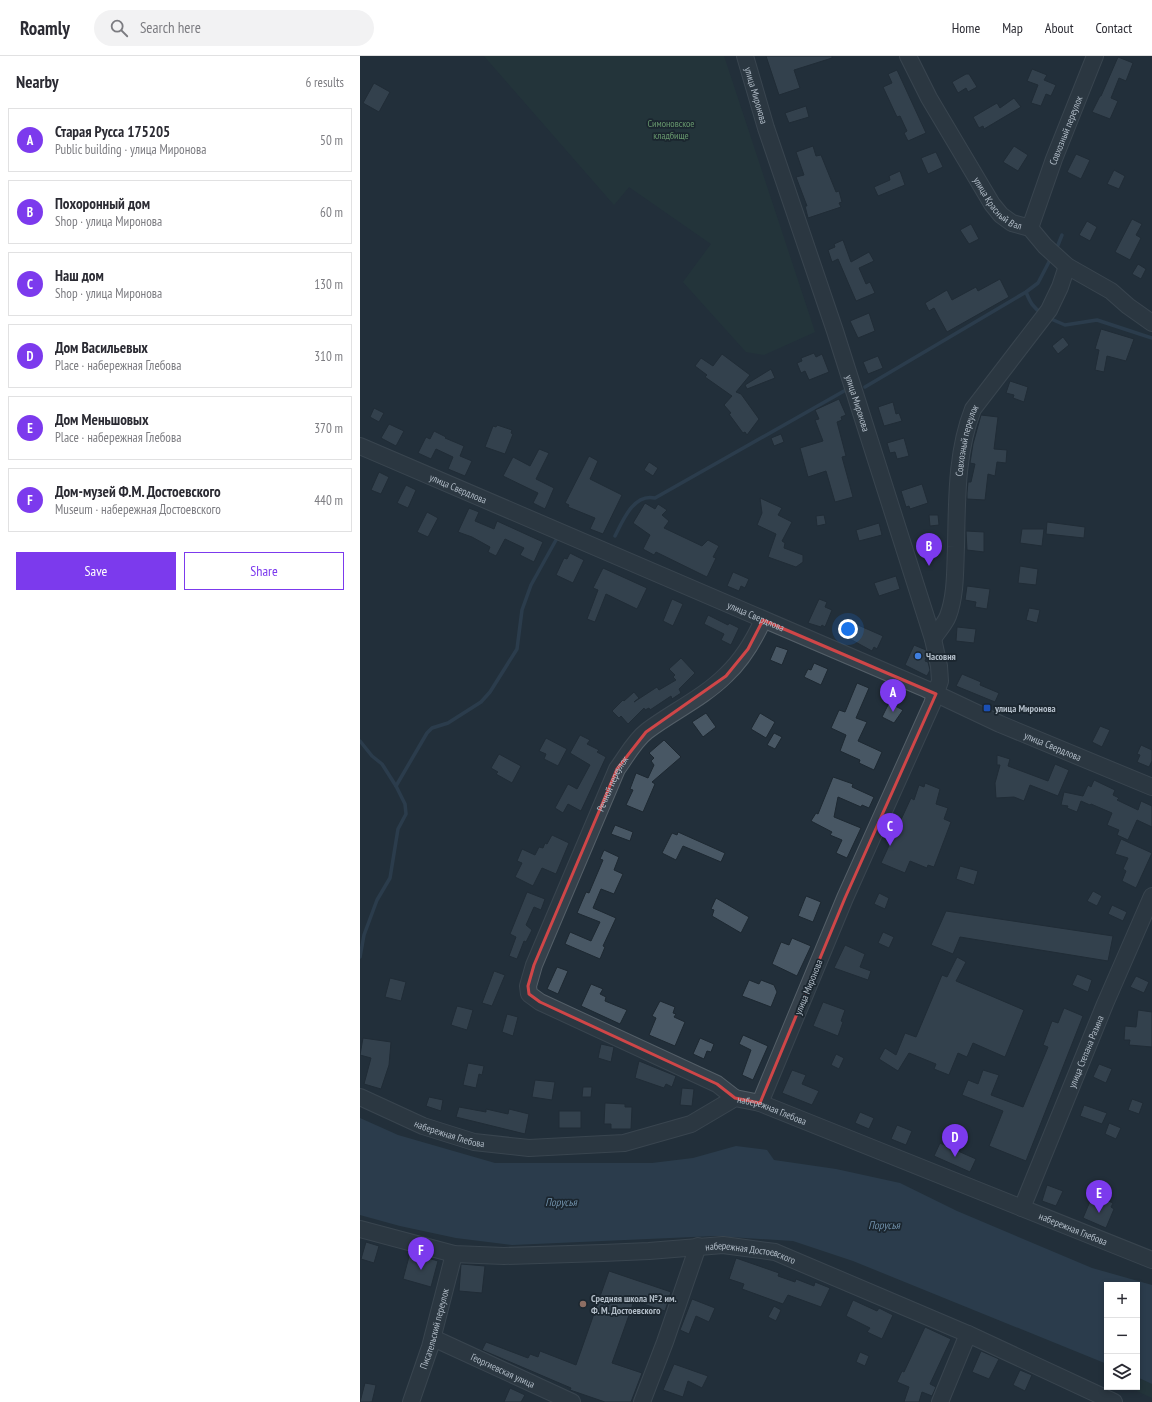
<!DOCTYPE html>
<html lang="en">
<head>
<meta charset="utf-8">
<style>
  :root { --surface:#fff; --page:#f2f2f3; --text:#2b2b33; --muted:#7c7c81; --line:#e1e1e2; --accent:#7c3aed }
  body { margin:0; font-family:"PT Sans Narrow",sans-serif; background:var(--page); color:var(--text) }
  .controls { position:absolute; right:12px; bottom:12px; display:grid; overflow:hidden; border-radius:0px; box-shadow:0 2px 6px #0003 }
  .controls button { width:36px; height:36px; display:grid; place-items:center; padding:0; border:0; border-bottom:1px solid var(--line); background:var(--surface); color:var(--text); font:20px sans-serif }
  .you { position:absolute; left:488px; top:573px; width:14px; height:14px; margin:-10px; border:3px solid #fff; border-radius:50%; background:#1a73e8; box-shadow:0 0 0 6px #1a73e833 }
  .badge { display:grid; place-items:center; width:26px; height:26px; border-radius:50%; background:var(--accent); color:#fff; font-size:13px; font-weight:700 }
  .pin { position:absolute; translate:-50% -33px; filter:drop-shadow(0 1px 2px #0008) }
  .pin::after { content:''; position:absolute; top:21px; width:14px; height:12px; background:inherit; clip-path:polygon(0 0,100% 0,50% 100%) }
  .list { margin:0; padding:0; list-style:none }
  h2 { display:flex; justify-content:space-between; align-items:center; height:52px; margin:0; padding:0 16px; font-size:17px }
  h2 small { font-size:13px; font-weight:400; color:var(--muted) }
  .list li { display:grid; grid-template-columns:26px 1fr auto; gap:12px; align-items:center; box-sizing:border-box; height:64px; margin:0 8px 8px; padding:0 8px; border:1px solid var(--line); border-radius:0px }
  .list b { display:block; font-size:15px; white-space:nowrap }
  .list p { margin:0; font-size:13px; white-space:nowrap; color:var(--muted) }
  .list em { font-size:13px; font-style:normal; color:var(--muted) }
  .actions { display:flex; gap:8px; padding:12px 16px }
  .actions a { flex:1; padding:9px 0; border:1px solid var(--accent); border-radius:0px; text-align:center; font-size:14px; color:var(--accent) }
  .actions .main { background:var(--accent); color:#fff }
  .icon { flex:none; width:22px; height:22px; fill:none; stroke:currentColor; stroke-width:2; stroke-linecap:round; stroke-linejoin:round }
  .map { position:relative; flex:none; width:792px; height:1346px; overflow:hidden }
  header { display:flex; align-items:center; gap:24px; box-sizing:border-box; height:56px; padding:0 20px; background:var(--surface); border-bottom:1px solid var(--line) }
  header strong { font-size:19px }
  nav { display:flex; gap:22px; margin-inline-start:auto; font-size:14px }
  .search { width:280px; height:36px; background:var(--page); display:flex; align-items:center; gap:10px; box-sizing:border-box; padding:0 14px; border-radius:22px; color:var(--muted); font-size:15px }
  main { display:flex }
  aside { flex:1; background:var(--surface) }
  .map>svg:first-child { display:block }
</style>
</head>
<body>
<header>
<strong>Roamly</strong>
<div class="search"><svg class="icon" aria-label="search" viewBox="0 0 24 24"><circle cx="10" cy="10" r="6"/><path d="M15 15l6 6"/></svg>Search here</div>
<nav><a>Home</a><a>Map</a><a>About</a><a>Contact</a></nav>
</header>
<main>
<aside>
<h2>Nearby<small>6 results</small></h2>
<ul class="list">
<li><span class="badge">A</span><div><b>Старая Русса 175205</b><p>Public building · улица Миронова</p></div><em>50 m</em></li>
<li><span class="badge">B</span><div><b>Похоронный дом</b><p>Shop · улица Миронова</p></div><em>60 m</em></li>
<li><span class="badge">C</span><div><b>Наш дом</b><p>Shop · улица Миронова</p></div><em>130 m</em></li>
<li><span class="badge">D</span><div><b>Дом Васильевых</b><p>Place · набережная Глебова</p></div><em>310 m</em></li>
<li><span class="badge">E</span><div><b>Дом Меньшовых</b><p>Place · набережная Глебова</p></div><em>370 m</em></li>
<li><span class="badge">F</span><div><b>Дом-музей Ф.М. Достоевского</b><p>Museum · набережная Достоевского</p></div><em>440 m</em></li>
</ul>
<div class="actions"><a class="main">Save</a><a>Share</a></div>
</aside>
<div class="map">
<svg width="792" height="1346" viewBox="0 0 792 1346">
  <rect width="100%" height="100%" fill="#222f3a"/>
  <g fill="#243b3b">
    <path d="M124 0H364L455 276 404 299 386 296 323 226 351 188 269 131 254 149Z"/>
    <path d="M781 1323 792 1328V1342L777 1335Z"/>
  </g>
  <path fill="#354d62" d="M0 1062 38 1079 135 1107H292L333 1102 376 1090 407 1094 414 1104 476 1113 540 1127 597 1155 732 1212 792 1229V1328L777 1321V1229H747V1308L493 1205 433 1185 355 1180 152 1189 96 1182 40 1170 0 1159Z"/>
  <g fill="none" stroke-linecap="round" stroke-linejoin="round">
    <g stroke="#354d62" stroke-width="3.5">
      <path d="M696 194 702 179"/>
      <path d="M666 236C670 246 673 252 682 257"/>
      <path d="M691 263 705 269 737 264 792 282"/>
      <path d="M505 331 666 236 678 227 691 202"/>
      <path d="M255 480C263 464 274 437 295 442L484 335"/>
      <path d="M0 685 12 700 22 708 36 730 45 748 46 758 38 773 30 822 17 844 4 879 0 901"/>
      <path d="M36 730 67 677 72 672 88 667 121 646 130 636 157 593 162 554 171 529 196 484"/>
    </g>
  </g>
  <g fill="#485764" stroke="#1d2831">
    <path d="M406 0H472V2L434 14 440 32 419 39Z"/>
    <path d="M758 1 773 7 766 25 759 22 751 42 758 45 750 63 732 56 740 40H741Z"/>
    <path d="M672 13 687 19 684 24 696 29 691 40 686 38 681 50 671 47 678 29 667 25Z"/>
    <path d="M537 14 566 77 548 85 544 77 547 75 540 60 537 61 523 31 532 27 528 18Z"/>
    <path d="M606 18H609L617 31 608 36 606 32 598 37 592 26Z"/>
    <path d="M14 27 30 36 19 56 3 47Z"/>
    <path d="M654 42 661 51 624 73 623 70 619 72 613 61 637 47 640 52Z"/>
    <path d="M446 50 449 61 429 67 425 57Z"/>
    <path d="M453 90 456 100 461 99 476 136 479 135 482 146 479 147 481 151 448 162 445 150H447L436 121 444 119 436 96Z"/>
    <path d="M654 90 668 99 658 115 643 106Z"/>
    <path d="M576 96 583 111 568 118 561 102Z"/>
    <path d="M716 98 730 104 721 123 707 116Z"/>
    <path d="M754 114 765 120 759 133 747 128Z"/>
    <path d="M540 115 545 129 518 140 514 131 530 124 529 120Z"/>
    <path d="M772 163 782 168 776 179 781 182 770 204 755 196Z"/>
    <path d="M727 165 737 171 730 185 719 179Z"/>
    <path d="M611 168 619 183 609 188 600 174Z"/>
    <path d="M483 184 491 206 509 196 514 205 499 212 506 228 510 226 515 237 496 245 478 203 472 206 468 194 475 191 474 188Z"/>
    <path d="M778 208 786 213 781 223 772 218Z"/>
    <path d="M640 223 649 241 587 276 574 252 569 255 565 247 587 234 592 244 616 231 618 235Z"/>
    <path d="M509 257 515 275 498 282 490 265Z"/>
    <path d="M741 273 774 283 766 305 747 300 744 316 735 314 739 294 735 293Z"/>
    <path d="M703 281 709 289 698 298 692 290Z"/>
    <path d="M454 297 456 301 462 298 469 316 449 324 445 315 441 317 437 307 442 305 441 302Z"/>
    <path d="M362 298 390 319 376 336 381 338 399 363 387 379 385 376 383 377 369 358 371 357 364 349 372 340 345 321 347 319 335 310 341 302 353 310Z"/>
    <path d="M518 300 523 312 508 318 503 306Z"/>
    <path d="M411 313 415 322 387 333 385 329Z"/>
    <path d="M650 325 668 331 664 346 653 342 654 339 646 337Z"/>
    <path d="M479 343 486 359 481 361 482 364 477 366 486 400 482 401 493 441 475 446 466 415 448 421 440 392 463 385 455 364 459 363 455 354Z"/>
    <path d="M533 346 536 358 539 357 542 365 524 370 518 351Z"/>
    <path d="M14 352 24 357 19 366 10 361Z"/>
    <path d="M621 359 638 361 634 393 647 394 646 407 637 406 635 420 628 418 625 444 607 443V437L608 426H611L615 408 610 407 613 388Z"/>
    <path d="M29 368 44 375 36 390 21 382Z"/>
    <path d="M137 369 152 374 151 377 153 378 145 398 125 391 133 370 136 371Z"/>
    <path d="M74 375 86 381 85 382 104 390 100 400 112 405 105 420 88 413 93 401 76 393 71 403 58 397 66 381 70 383Z"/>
    <path d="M421 378 424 386 414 390 411 382Z"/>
    <path d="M544 382 549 400 537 403 535 396 530 397 527 387Z"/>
    <path d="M179 393 189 397 176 423 194 432 185 453 173 447 178 437 143 420 153 401 170 410Z"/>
    <path d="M229 400 238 405 230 423 262 439 243 478 230 473 235 462 208 451 209 449 205 447Z"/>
    <path d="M289 406 298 412 293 420 284 414Z"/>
    <path d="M19 416 29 421 21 438 11 434Z"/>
    <path d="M562 428 568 447 550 453 549 450 546 451 541 435Z"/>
    <path d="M46 429 56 434 48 452 37 447Z"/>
    <path d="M400 442 422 452 418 459 432 466 422 485 425 487 424 492 443 499V506L436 511 408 501 416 478 397 469 402 457Z"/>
    <path d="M285 447 295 453 298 448 307 454 302 459 309 465 304 472 342 490 348 484 359 490 353 501 356 502 347 521 296 496 294 499 283 493 290 479 273 467Z"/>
    <path d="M109 452 119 456 115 465 134 473 137 465 183 486 174 506 160 499 164 492 145 483 136 500 128 496 130 491 112 481 98 476Z"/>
    <path d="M67 456 78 462 68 481 57 476Z"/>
    <path d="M464 459 466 468 457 470 456 460Z"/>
    <path d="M569 459H578L579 469 570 470Z"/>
    <path d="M687 466 725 471 724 482 686 478Z"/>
    <path d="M519 467 522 479 499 485 496 474Z"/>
    <path d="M662 473H684L682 490 660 487Z"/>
    <path d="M606 475 624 476V496L607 494Z"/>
    <path d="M210 497 224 504 213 527 196 519 204 502 207 503Z"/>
    <path d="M660 510 678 513 676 529 658 527Z"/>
    <path d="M243 512 287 532 277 553 246 538 235 566 227 563 238 534 233 532Z"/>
    <path d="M373 516 389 523 385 532 381 530 379 535 367 530Z"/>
    <path d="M536 520 540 533 519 540 514 527Z"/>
    <path d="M607 530 630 533 627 553 615 551 616 546 605 544Z"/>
    <path d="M312 543 323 548 313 570 303 565Z"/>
    <path d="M459 543 467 546 465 551 472 554 465 571 462 569 461 571 448 567Z"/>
    <path d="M669 552 680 554 677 567 666 564Z"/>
    <path d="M348 559 368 569 369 567 379 572 371 589 361 584 364 578 344 568Z"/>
    <path d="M498 569 523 580 517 593 514 591 512 595 490 583Z"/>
    <path d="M597 571 616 573 614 587 596 585Z"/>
    <path d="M554 589 566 594 567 600 565 605 568 606 570 614 567 620 545 609Z"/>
    <path d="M416 590 428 594 422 609 410 604Z"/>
    <path d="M321 602 335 617 319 633 321 637 312 643 311 640 290 654 289 652 285 654 284 652 268 668 261 660 259 662 252 655 263 644 264 645 274 636 279 642 274 646 297 631 299 634 316 624 313 621 315 619 309 613Z"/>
    <path d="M454 607 468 613 461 629 444 621 448 613 451 614Z"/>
    <path d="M602 618 621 626 620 629 639 637 635 646 596 630Z"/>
    <path d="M497 627 509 632 496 662 507 666 498 685 522 696 514 714 499 707 500 704 480 695 486 679 471 672 479 654 485 656Z"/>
    <path d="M529 647 543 654 534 667 522 661Z"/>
    <path d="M346 657 356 671 343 681 332 666Z"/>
    <path d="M400 657 415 666 406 682 391 673Z"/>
    <path d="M740 670 750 674 742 691 732 686Z"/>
    <path d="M414 677 422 681 415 693 407 689Z"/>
    <path d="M220 679 230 684 227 688 239 694 237 696 246 701 221 755 208 748 203 757 195 752 208 728 217 733 230 709 210 697Z"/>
    <path d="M186 682 207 693 198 710 184 703 186 698 179 695Z"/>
    <path d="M304 684 321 701 292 726 295 728 283 756 266 749 273 734 270 733 276 717 288 722 294 709 291 705 294 702 289 697Z"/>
    <path d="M781 689 792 694V705L789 711 777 706 780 699 777 698Z"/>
    <path d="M139 698 161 710 152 727 136 718 138 716 131 712Z"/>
    <path d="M637 699 650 703 648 710 688 725 695 708 709 714 698 740 670 729 664 745 654 741 636 742 635 727 640 709H637Z"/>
    <path d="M473 721 493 728 492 731 514 741 509 752 502 749 501 751 478 741 474 761 501 772 487 802 476 797 482 784 470 779 472 776 451 765 456 757 458 758Z"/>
    <path d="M734 724 755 734 753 739 759 742 757 744 778 754 781 745 792 750V771L777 764 768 784 757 779 759 774 747 769 752 757 731 748 730 749 721 745 717 756 707 752 708 750 701 749 704 736 723 740 728 729 731 731Z"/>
    <path d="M565 727 580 733 576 748 588 752 584 763 591 766 574 811 568 809 567 812 550 805 545 817 521 807 551 742 554 744 559 729 564 731Z"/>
    <path d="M255 769 273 776 270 785 251 778Z"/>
    <path d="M318 776 365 797 361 806 323 790 316 804 302 797 312 777 317 779Z"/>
    <path d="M192 779 209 787 196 818 182 812 173 830 155 821 162 807 157 805 162 793 175 799 179 791 183 792 185 787 187 788Z"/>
    <path d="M761 783 792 797 776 832 762 825 766 815 763 813 768 802 755 798Z"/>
    <path d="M244 794 259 801 254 814 263 818 254 838 241 833 233 852 256 862 243 890 245 891 240 903 205 888 210 876 231 885 240 866 217 857 226 836 229 837 243 804 240 803Z"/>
    <path d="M600 810 618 815 614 829 596 823Z"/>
    <path d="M733 835 742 840 737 850 727 845Z"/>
    <path d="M167 836 185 843 181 854 174 851 166 869 172 874 166 886 164 885 157 903 149 900 156 881 150 878Z"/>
    <path d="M519 837 529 842 525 853 514 848Z"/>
    <path d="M446 840 461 846 453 866 438 860Z"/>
    <path d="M356 842 389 861 381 877 352 860 354 854 351 853Z"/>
    <path d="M752 849 767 856 763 865 748 858Z"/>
    <path d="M586 855 753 880 748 905 600 881 593 898 571 889Z"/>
    <path d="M523 876 534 881 529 892 518 887Z"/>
    <path d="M432 882 451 890 437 920 412 908 421 886 429 889Z"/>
    <path d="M485 889 505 898 500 911 511 915 508 924 474 912Z"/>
    <path d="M597 901 606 906 596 925 664 954 645 1001 613 987 607 1001 598 997 589 1019 574 1013 576 1008 549 997 538 1015 519 1003 525 992 536 999 545 977 556 981 582 919 587 921Z"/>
    <path d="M197 911 208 915 198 938 187 933Z"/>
    <path d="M134 915 145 919 132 950 122 947Z"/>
    <path d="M717 918 732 924 728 936 712 929Z"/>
    <path d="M776 920 789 926 784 937 770 931Z"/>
    <path d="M30 922 46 926 41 945 25 941Z"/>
    <path d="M389 924 399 928 401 924 414 929 417 936 411 951 382 940Z"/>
    <path d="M231 928 243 933 240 938 246 941 245 945 267 954 260 968 221 950Z"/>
    <path d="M300 945 315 951 313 957 316 958 314 961 325 966 315 990 289 979 296 962 292 960Z"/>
    <path d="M463 946 485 954 481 965 483 966 478 980 453 970Z"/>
    <path d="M97 950 113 954 107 974 91 969Z"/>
    <path d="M704 952 723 960 666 1105 629 1090 643 1055 602 1039 608 1024 618 1028 623 1014 639 1019 631 1039 663 1051 688 991 683 989 692 965 698 967Z"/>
    <path d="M778 954 792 956V991L769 989 770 984H764L765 970 776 971Z"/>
    <path d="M147 958 158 961 153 980 142 976Z"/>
    <path d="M383 979 408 990 393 1024 382 1019 391 994 379 988Z"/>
    <path d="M3 982 31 986 29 1009 21 1033 4 1028 11 1002 0 999Z"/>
    <path d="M340 982 354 988 351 996 347 995 344 1003 333 998Z"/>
    <path d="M241 988 254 991 251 1006 238 1002Z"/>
    <path d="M476 998 484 1002 479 1013 471 1009Z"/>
    <path d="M279 1005 316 1020 312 1031 306 1028 304 1032 275 1022Z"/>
    <path d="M108 1007 124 1010 122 1019 119 1018 116 1032 103 1029Z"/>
    <path d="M739 1008 752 1013 746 1027 733 1021Z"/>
    <path d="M432 1014 446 1019 442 1028 459 1035 452 1049 422 1037Z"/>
    <path d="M175 1024 195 1026 192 1044 172 1041Z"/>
    <path d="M223 1031H232L231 1041H222Z"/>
    <path d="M322 1032 334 1033 332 1050 320 1049Z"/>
    <path d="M69 1041 83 1044 81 1055 66 1050Z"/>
    <path d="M772 1043 783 1047 779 1058 768 1054Z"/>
    <path d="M245 1047 265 1048V1051H272L271 1073H251V1068H244Z"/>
    <path d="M724 1049 747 1057 742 1068 720 1060Z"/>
    <path d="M99 1051 126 1056V1053L148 1058 149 1053 169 1058 165 1078 96 1061Z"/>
    <rect x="199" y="1055" width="22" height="17"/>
    <path d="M500 1056 514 1062 509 1073 495 1067Z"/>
    <path d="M749 1067 761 1072 756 1083 745 1078Z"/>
    <path d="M537 1069 552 1075 546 1089 531 1083Z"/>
    <path d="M580 1087 616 1103 610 1116 574 1100Z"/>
    <path d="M687 1129 703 1135 696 1150 682 1145Z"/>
    <path d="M742 1142 753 1147 751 1151 754 1153 746 1172 723 1162 731 1143 740 1147Z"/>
    <path d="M6 1186 19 1190 14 1207 1 1203Z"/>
    <path d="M50 1197 78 1205 71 1231 43 1223Z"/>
    <path d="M376 1202 419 1217 418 1220 435 1226 436 1223 454 1230 455 1226 470 1232 461 1251 428 1239 423 1248 382 1233 384 1228 369 1223Z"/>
    <path d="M101 1208 125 1210 122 1237 99 1235Z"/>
    <path d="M249 1215 311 1236 305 1255 274 1245 252 1307 282 1317 271 1346H245L210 1334 211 1332 122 1294 126 1286 168 1302 170 1298 178 1301 180 1295 216 1309Z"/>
    <path d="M332 1243 355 1252 349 1266 336 1260 329 1278 320 1274Z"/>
    <path d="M493 1244 517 1255 519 1252 533 1259 522 1283 507 1276 510 1272 486 1260Z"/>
    <path d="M414 1250 421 1254 416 1265 408 1261Z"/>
    <path d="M565 1271 591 1283 570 1328 576 1331 572 1340 562 1336 559 1346H544L549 1331 537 1326 542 1315 544 1316Z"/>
    <path d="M621 1295 639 1303 629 1323 612 1316Z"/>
    <path d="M500 1296 509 1300 505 1310 496 1306Z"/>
    <path d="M314 1308 348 1320 342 1332 328 1325 323 1341 303 1334Z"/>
    <path d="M660 1314 672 1319 665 1335 653 1329Z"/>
    <path d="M5 1327 16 1329 12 1346H0Z"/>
    <path d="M150 1332 165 1339 161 1346H144Z"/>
  </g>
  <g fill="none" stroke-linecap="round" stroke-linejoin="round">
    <g stroke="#545f68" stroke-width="18">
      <g id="minor">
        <path id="s1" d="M385 0 406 72 475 275 573 583 579 610 580 625 572 648 485 842 400 1047"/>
        <path id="s2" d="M548 0 569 42 632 148 641 159 652 167 670 172 685 190 707 210 751 235 768 250 792 267"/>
        <path id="s3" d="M670 172 694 103 735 0"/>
        <path id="s4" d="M0 390 566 633 640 668 792 731"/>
        <path id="s5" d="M573 583C577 576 585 568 588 560 596 539 595 513 596 491 597 445 596 396 613 353L689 254 700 231 707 210"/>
        <path id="s6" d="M0 1041 63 1070 114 1086 169 1092 264 1087 331 1068 375 1042 400 1047 792 1204"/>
        <path id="s7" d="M375 1042 357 1028 180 946 169 938 168 930 174 909 257 713C266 701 274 685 287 675 312 656 343 642 366 619 382 604 394 584 403 564"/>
        <path id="s8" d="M662 1152 745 948 792 840"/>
        <path id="s9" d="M0 1173 94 1198 144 1200 243 1197 289 1195 363 1189 415 1196 608 1278 754 1346"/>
        <path id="s10" d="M73 1282 212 1346"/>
        <path id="s11" d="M51 1346 70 1291 94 1198"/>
        <path d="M282 1346 305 1286 338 1190"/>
        <path d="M580 1346 608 1278"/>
      </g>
    </g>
    <use href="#minor" stroke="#36414b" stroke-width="16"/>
  </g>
  <path d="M0 0H792V1346H0ZM403 564 576 638 485 842 400 1047 375 1042 357 1028 180 946 169 938 168 930 174 909 257 713 286 676 366 620 388 593Z" fill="#222f3a" fill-opacity=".55" fill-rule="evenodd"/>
  <path fill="none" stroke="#cf4648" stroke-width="3" stroke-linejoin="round" d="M403 564 576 638 485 842 400 1047 375 1042 357 1028 180 946 169 938 168 930 174 909 257 713 286 676 366 620 388 593Z"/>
  <circle fill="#3f7fe0" stroke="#1b262f" stroke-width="1.5" cx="558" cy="600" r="4"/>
  <rect fill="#1a4fb4" stroke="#1b262f" stroke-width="1.5" x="623" y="648" width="8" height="8" rx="2"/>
  <circle fill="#8d6e63" stroke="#1b262f" stroke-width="1.5" cx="223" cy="1248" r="4"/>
  <g text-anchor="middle" stroke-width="3.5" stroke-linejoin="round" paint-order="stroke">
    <g font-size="10" fill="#b1bcc7" stroke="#1b262f">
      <text dy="4" stroke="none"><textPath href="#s1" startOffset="41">улица Миронова</textPath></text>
      <text dy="4" stroke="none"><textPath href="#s3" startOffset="104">Совхозный переулок</textPath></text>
      <text dy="4" stroke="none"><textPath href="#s2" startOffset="174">улица Красный Вал</textPath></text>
      <text dy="4" stroke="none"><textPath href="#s1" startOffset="365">улица Миронова</textPath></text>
      <text dy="4" stroke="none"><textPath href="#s5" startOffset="205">Совхозный переулок</textPath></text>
      <text dy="4" stroke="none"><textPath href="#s4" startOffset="107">улица Свердлова</textPath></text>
      <text dy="4" stroke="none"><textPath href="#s4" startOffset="431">улица Свердлова</textPath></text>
      <text dy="4" stroke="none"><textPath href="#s4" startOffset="755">улица Свердлова</textPath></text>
      <text dy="4" stroke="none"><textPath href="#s7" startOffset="459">Речной переулок</textPath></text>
      <text transform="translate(448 931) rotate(-68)" y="4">улица Миронова</text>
      <text dy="4" stroke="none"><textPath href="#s8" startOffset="169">улица Степана Разина</textPath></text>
      <text dy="4" stroke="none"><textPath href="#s6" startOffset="433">набережная Глебова</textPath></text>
      <text dy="4" stroke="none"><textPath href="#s6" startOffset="97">набережная Глебова</textPath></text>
      <text dy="4" stroke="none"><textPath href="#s6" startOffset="757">набережная Глебова</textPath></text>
      <text dy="4" stroke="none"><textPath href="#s9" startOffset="395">набережная Достоевского</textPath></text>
      <text dy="4" stroke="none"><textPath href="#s11" startOffset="77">Писательский переулок</textPath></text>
      <text dy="4" stroke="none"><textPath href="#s10" startOffset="77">Георгиевская улица</textPath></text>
    </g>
    <g font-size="10" fill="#67986d" stroke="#1b262f">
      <text x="311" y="71">Симоновское<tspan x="311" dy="12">кладбище</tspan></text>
    </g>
    <g font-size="10" font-weight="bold" fill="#b1bcc7" stroke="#1b262f" text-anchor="start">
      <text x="566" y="604">Часовня</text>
      <text x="635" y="656">улица Миронова</text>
      <text x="231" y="1246">Средняя школа №2 им.<tspan x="231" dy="12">Ф. М. Достоевского</tspan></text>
    </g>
    <g font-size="11" font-style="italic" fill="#7090aa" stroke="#1b262f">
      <text x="201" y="1150">Порусья</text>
      <text x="524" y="1173">Порусья</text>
    </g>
  </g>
</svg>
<div class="controls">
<button>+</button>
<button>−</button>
<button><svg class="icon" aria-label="layers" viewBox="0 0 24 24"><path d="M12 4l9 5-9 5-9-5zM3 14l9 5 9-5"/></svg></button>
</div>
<div class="you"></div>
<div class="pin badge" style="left:533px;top:656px">A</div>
<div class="pin badge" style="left:569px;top:510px">B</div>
<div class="pin badge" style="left:530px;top:790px">C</div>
<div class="pin badge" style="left:595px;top:1101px">D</div>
<div class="pin badge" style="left:739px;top:1157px">E</div>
<div class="pin badge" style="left:61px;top:1214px">F</div>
</div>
</main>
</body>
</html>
